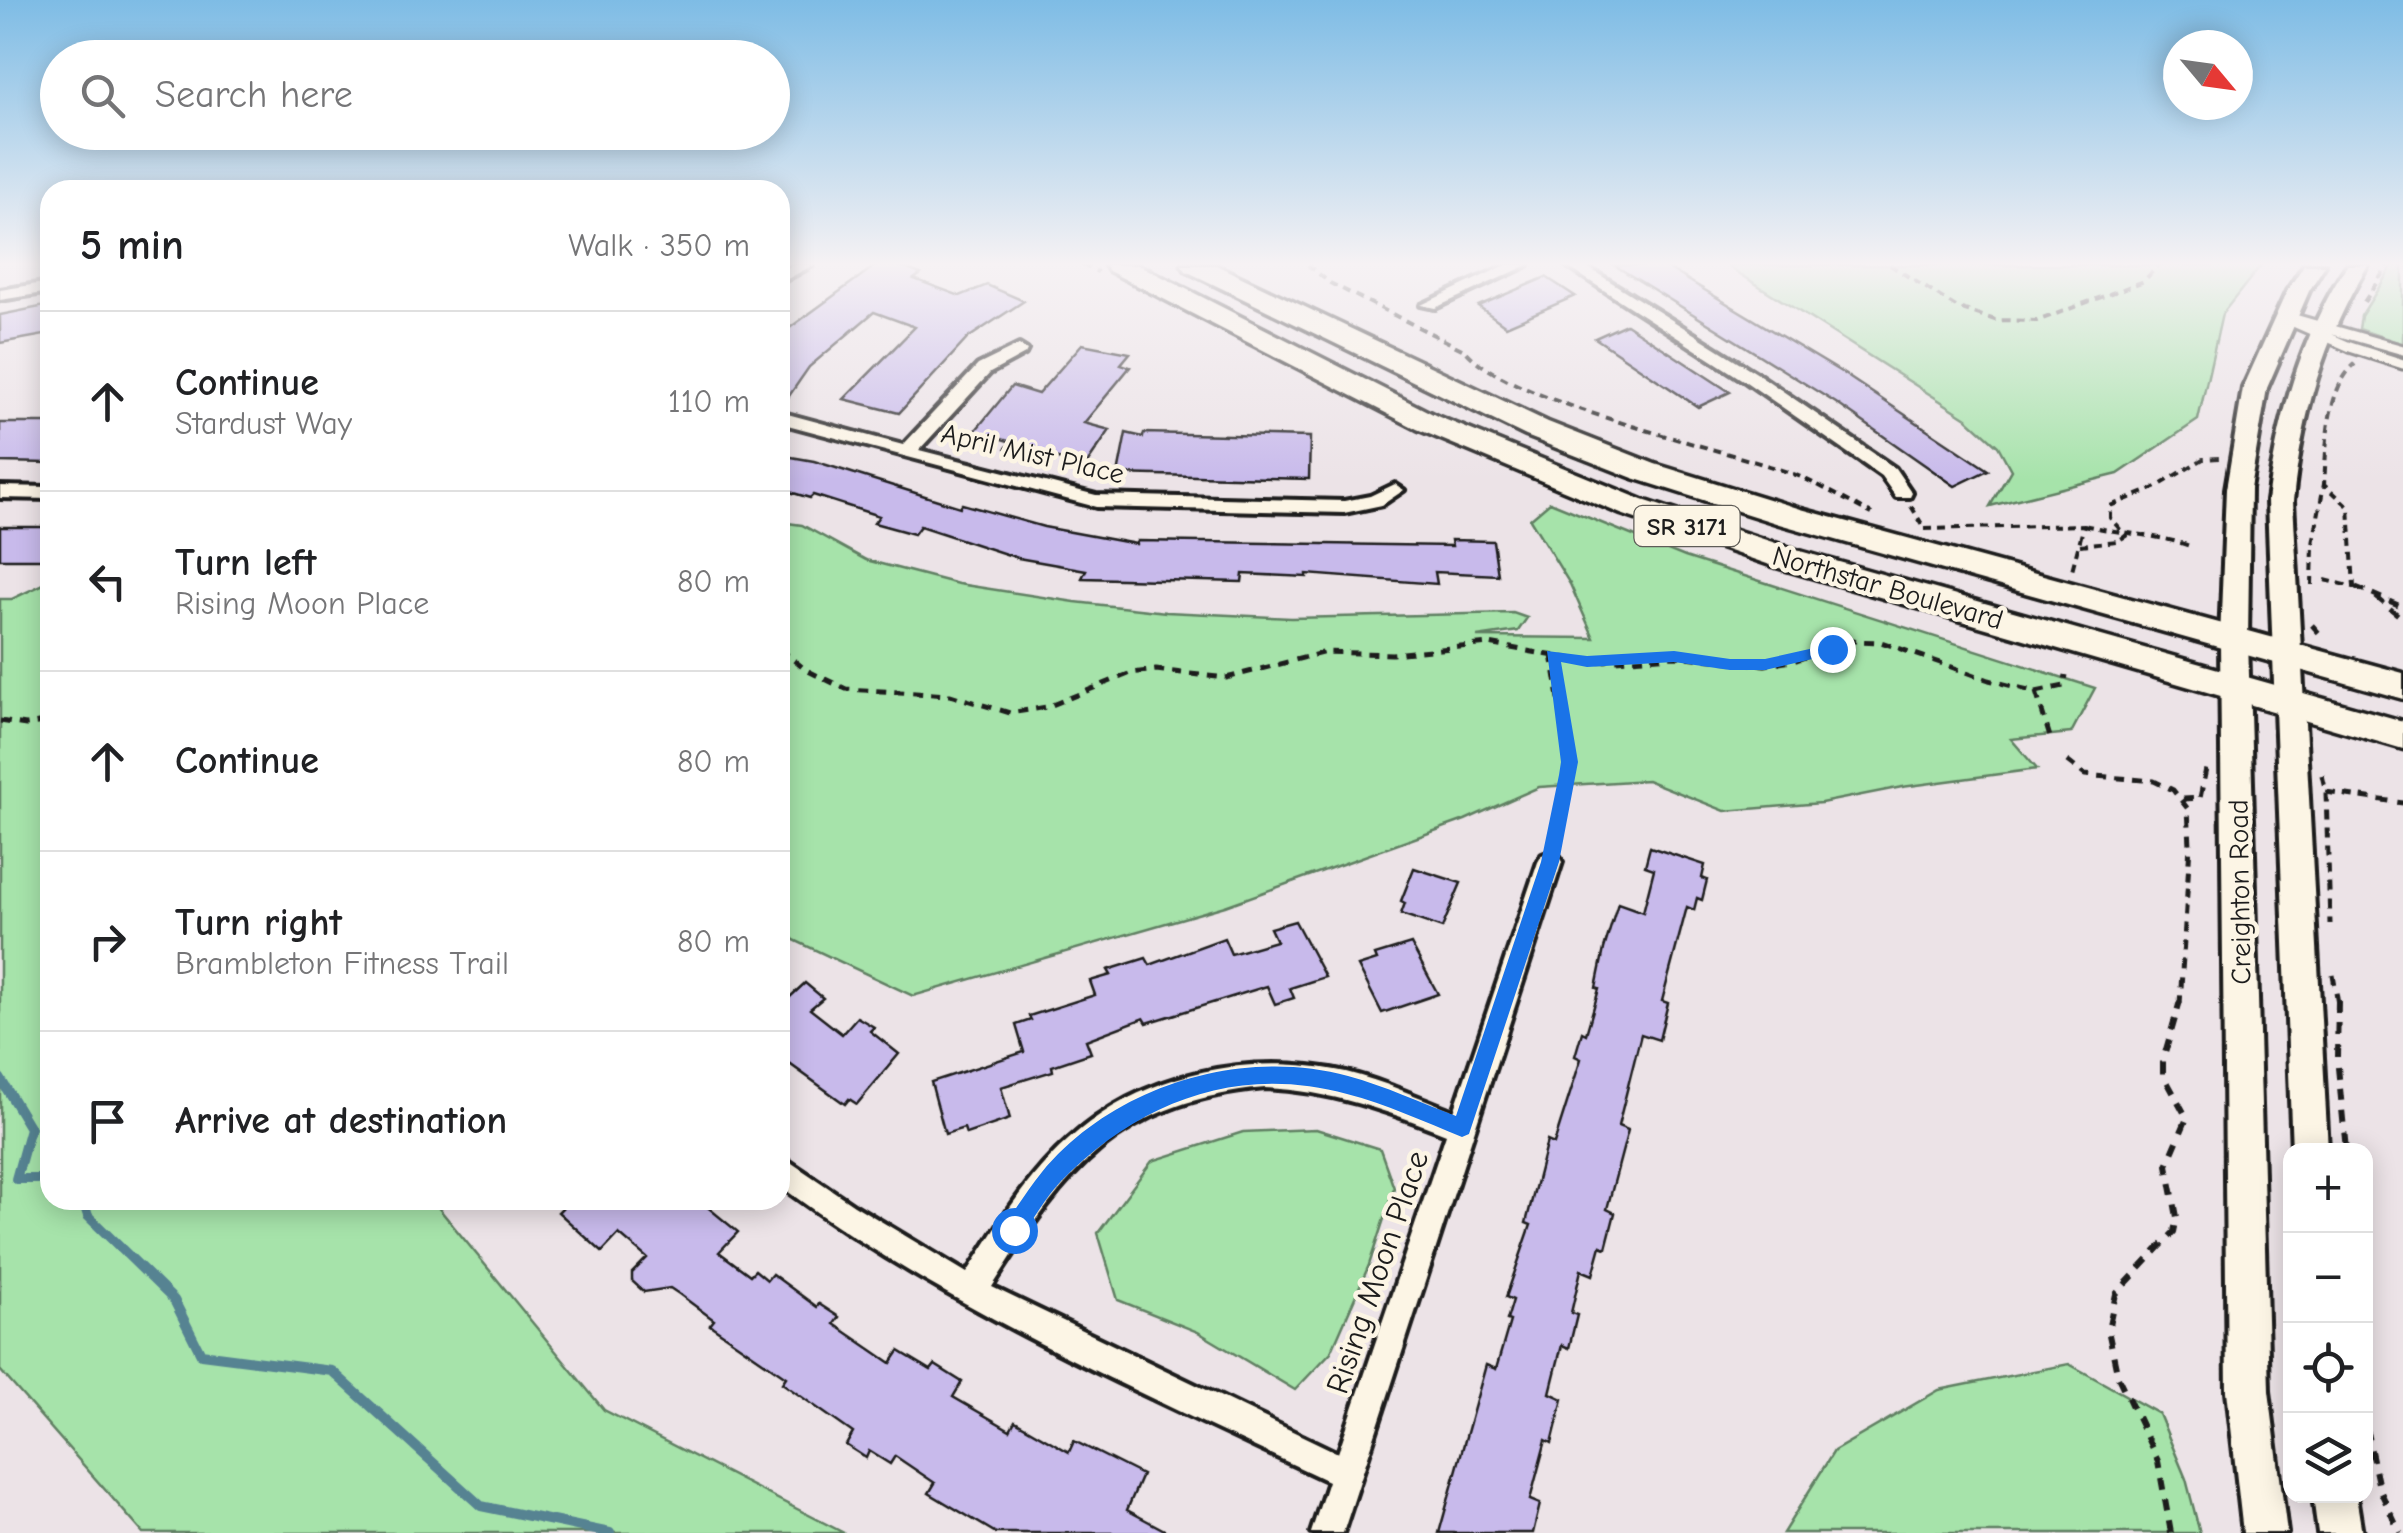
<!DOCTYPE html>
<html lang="en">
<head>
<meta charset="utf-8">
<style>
  :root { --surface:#fff; --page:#f2f2f2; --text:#202124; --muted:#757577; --line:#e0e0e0 }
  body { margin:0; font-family:"Comic Neue",sans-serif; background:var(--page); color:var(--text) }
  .controls { position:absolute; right:30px; bottom:30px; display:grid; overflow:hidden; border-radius:20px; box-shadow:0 5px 25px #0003 }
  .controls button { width:90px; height:90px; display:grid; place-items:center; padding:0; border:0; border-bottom:2px solid var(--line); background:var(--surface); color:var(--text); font:50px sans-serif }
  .compass { position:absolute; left:2163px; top:30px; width:90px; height:90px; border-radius:50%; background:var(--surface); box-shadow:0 5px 25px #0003; rotate:119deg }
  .stop { position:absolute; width:30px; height:30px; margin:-22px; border:8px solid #1a73e8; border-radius:50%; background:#fff }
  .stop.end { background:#1a73e8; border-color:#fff; box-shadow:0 2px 10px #0008 }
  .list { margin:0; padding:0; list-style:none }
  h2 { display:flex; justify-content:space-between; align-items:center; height:130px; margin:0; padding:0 40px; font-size:42px }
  h2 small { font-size:32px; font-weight:400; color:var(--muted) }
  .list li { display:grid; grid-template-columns:65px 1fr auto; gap:30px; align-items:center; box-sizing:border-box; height:180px; padding:0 40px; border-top:2px solid var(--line) }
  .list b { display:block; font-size:38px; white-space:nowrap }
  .list p { margin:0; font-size:32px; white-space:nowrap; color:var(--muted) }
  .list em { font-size:32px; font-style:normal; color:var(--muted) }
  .icon { flex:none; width:55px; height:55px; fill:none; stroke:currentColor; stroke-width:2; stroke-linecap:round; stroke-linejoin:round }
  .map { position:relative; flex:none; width:2403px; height:1533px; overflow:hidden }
  .search { position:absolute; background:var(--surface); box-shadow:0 5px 25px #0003; left:40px; top:40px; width:750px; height:110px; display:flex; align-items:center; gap:25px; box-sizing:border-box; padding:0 35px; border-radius:55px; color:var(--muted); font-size:38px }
  .panel { position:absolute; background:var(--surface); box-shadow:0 5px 25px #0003; left:40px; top:180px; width:750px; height:1030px; border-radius:30px }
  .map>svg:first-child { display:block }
</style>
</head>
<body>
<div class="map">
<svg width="2403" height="1533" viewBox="0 0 2403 1533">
  <rect width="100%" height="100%" fill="#ece3e7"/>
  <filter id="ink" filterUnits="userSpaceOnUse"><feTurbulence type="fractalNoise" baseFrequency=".01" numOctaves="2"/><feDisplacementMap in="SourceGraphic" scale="20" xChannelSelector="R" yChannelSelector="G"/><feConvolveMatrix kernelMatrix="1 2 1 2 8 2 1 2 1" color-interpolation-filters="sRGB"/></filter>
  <g filter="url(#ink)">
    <g fill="#a6e3aa" stroke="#618063" stroke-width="2.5">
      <path d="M1726 265H2261L2222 314 2198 420 2118 474 1990 506 2011 470 1998 446 1967 418Z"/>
      <path d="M2393 265H2403V344L2359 329 2361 316Z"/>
      <path d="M1550 502 1685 557 2095 688 2071 733 2011 739 2037 769 1902 787 1821 803 1725 811 1647 780 1539 787 1465 820 1225 906 913 996 794 940 780 924V522L802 525 866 560 958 584 1075 602 1166 612 1291 618 1513 613 1527 618 1518 631 1477 637 1594 638 1570 584 1530 519Z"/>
      <path d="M50 581V738L45 741 50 743V1200H432L604 1410 844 1533H143L0 1370V599H12Z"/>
      <path d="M1316 1129 1380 1149 1394 1188 1369 1265 1331 1352 1295 1390 1198 1332 1118 1300 1098 1233 1152 1161 1243 1132Z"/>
      <path d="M2069 1364 2159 1414 2186 1479 2200 1533H1783L1834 1451 1939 1390Z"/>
    </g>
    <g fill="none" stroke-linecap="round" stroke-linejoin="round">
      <g stroke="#578392" stroke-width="10">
        <path d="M0 1078 30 1128 16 1179H50"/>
        <path d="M83 1200 88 1216 174 1300 201 1354 332 1371 481 1506 610 1533"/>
      </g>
    </g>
    <g fill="#c8baeb" stroke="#1c1c1c" stroke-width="2.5">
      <path d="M876 265H897L921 274 914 279 960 296 987 285 1024 301 968 338 899 413 844 399 915 327 874 312 809 367 780 409V335Z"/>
      <path d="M1614 265H1663L1841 372 1988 470 1955 486 1836 403Z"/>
      <path d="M1546 277 1575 296 1506 326 1478 306Z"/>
      <path d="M50 305V334L0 343V315Z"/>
      <path d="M1626 324 1730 392 1698 407 1595 338Z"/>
      <path d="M1082 344 1130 353 1121 364 1130 367 1084 423 1110 430 1086 465 1006 448 1012 442 975 431 1012 386 1038 394Z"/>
      <path d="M0 423H50V463L0 462Z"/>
      <path d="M1126 433 1143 437 1144 433 1310 437 1309 479 1118 474Z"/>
      <path d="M780 455 814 461 960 507 962 504 1044 527 1136 544 1137 541 1452 546 1451 540 1493 541 1498 575 1435 572 1437 584 1307 574V577L1243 574 1242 582 1082 578 1086 570 1018 558 920 526 914 534 874 523 879 516 813 495 810 498 780 489Z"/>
      <path d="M0 527H50V550L42 559H0Z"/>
      <path d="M1650 847 1705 865 1702 878 1707 880 1702 900 1697 898 1694 910 1687 907 1662 1001 1668 1003 1659 1040 1641 1034 1618 1126 1628 1130 1607 1209 1615 1213 1606 1248 1601 1246 1593 1275 1581 1270 1571 1313 1577 1315 1569 1348 1562 1345 1550 1393 1563 1399 1552 1443 1546 1440 1530 1500 1540 1504 1533 1533H1439L1486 1365 1496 1369 1510 1321 1507 1320 1513 1300 1506 1297 1531 1225 1526 1223 1547 1141 1554 1144 1581 1059 1575 1056 1582 1032 1586 1034 1599 989 1596 988 1604 949 1618 903 1643 912 1654 869 1645 866Z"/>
      <path d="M1414 868 1461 883 1442 928 1401 914 1405 903 1401 901Z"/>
      <path d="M1295 921 1325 977 1290 988 1294 998 1275 1004 1267 986 1147 1023 1144 1018 1086 1040 1091 1053 1052 1066 1053 1071 1001 1087 1010 1119 966 1134 964 1128 945 1134 931 1082 1024 1052 1016 1025 1031 1020 1029 1016 1095 995 1090 981 1111 975 1108 970 1146 958 1150 965 1224 938 1231 954 1276 941 1270 928Z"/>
      <path d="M1411 944 1438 994 1382 1013 1358 966 1377 960 1375 955Z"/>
      <path d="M805 983 823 998 810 1009 842 1034 857 1017 874 1027 870 1031 899 1054 857 1104 849 1099 845 1104 780 1057V989L790 997Z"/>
      <path d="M570 1200H699L738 1232 719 1252 750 1275 755 1270 767 1280 772 1274 817 1307 819 1304 839 1317 834 1324 891 1363 899 1351 931 1370 935 1365 962 1382 953 1397 1010 1430 1015 1421 1069 1452 1074 1441 1142 1475 1127 1510 1170 1533H996L929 1493 935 1483 895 1456 890 1464 869 1451 866 1458 846 1445 853 1433 782 1383 786 1377 710 1325 714 1320 679 1294 670 1288 644 1292 632 1281V1273L647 1258 619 1234 602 1252 558 1212Z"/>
    </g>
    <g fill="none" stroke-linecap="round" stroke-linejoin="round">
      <g stroke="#1c1c1c" stroke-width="15">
        <g id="service">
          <path d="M2284 318 2350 347 2403 364"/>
          <path d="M2298 320 2403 350"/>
        </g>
      </g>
      <g stroke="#1c1c1c" stroke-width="8">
        <g id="minor">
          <path d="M793 265H813L780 283V272Z"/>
          <path d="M1506 265H1528L1435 308 1421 305Z"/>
          <path d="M1565 265H1584L1758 374 1895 468 1912 493 1910 497H1896L1881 476 1746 382Z"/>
          <path d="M50 282V292L0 300V290Z"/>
          <path d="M1019 345 1027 350 1025 354 990 373 919 450 1096 495 1344 501 1370 496 1395 484 1404 490 1382 505 1344 513 1096 507 780 423V412L903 445 978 365Z"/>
          <path d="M0 486 50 487V499L0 498Z"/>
          <path d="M1550 852 1558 855 1562 862 1343 1533H1311L1328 1481C1139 1392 949 1310 780 1186V1155L854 1205 967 1273C997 1227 1026 1177 1068 1140 1142 1072 1250 1051 1346 1072 1383 1081 1418 1097 1454 1111L1538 862 1542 855ZM1265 1088C1331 1091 1385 1110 1446 1134L1338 1453 992 1287C1067 1169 1117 1102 1265 1088Z"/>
        </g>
      </g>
      <g stroke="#1c1c1c" stroke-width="8">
        <g id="tertiary">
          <path d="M2304 265H2325L2309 291 2267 388 2250 489 2248 640 2269 1391 2287 1533H2243L2227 1391 2220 640 2226 489 2243 388 2287 291Z"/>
          <path d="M2347 265H2368C2323 339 2302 415 2293 501L2328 1150H2292L2267 501C2279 415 2300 339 2347 265Z"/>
          <path d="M2313 1496H2356L2362 1533H2318Z"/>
        </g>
      </g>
      <g stroke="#1c1c1c" stroke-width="7">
        <g id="primary">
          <path d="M1105 265H1139L1439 417 1643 500 1800 551 2403 721V749L1776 567 1621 514 1417 429 1109 271Z"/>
          <path d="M1182 265H1216L1548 422 1655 464 1801 509 2403 673V699L1779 524 1633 478 1526 436 1186 271Z"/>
        </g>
      </g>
      <g stroke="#1c1c1c" stroke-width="4" stroke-dasharray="8 6" stroke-linecap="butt">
        <path d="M1082 265 1098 272"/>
        <path d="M1308 265 1330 283 1466 351C1507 402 1724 448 1796 475 1822 486 1847 501 1872 514"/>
        <path d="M1890 265 1956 307 1995 320 2037 321 2144 281 2158 265"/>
        <path d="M2364 302 2388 265"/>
        <path d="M1911 506 1925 529"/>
        <path d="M2084 525C2120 534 2157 534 2190 546"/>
        <path d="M1925 529 2084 525 2072 570"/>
        <path d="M2080 545 2117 541 2126 536 2110 518V506L2155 488 2203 459 2221 458"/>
        <path d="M2325 580 2354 587 2349 507 2324 484C2327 446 2325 391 2355 364"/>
        <path d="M2312 585 2313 544 2324 484"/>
        <path d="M2355 587 2362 590"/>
      </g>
      <g stroke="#1c1c1c" stroke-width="5" stroke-dasharray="10 8" stroke-linecap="butt">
        <path d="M2356 587 2403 607"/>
        <path d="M2376 597 2403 619"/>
        <path d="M2312 625 2320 634"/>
        <path d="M41 638 50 636"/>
        <path d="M780 649 806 670 846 689 950 695 1010 713 1047 707 1131 673 1156 670 1226 678 1326 652 1392 654 1489 644 1587 662 1674 656 1765 665 1793 661 1854 641 1881 642 1989 680 2036 692 2050 737"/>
        <path d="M1552 654 1569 762 1553 843"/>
        <path d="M2036 692 2064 686 2066 675"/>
        <path d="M0 721 26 725 50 721"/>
        <path d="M2067 761 2085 775 2154 781 2173 790 2188 809 2190 845 2180 1004"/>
        <path d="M2322 775 2326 792 2330 924"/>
        <path d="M2326 792 2403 803"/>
        <path d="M2183 799 2200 798 2207 764"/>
        <path d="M2333 975 2338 1004"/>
      </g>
      <g stroke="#1c1c1c" stroke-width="6" stroke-dasharray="12 10" stroke-linecap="butt">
        <path d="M2338 1001 2337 1057 2346 1150"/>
        <path d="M2366 1428 2379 1488 2400 1533"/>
        <path d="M2171 1533 2158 1461 2118 1377 2108 1330 2116 1294 2174 1232 2177 1217 2167 1165 2187 1118 2163 1074V1060L2180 1001"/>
      </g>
      <use href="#service" stroke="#fcf5e5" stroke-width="9"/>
      <use href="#minor" fill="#fcf5e5" fill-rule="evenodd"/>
      <use href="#tertiary" fill="#fcf5e5" fill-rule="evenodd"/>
      <use href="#primary" fill="#fcf5e5" fill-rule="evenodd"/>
    </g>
  </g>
  <linearGradient id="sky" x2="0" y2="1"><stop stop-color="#7ebce5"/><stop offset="0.55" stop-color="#f6f2f4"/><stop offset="1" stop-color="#f6f2f4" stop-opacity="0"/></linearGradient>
  <rect width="2403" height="480" fill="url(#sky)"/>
  <path fill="#1a73e8" d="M1832 644 1838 645V653L1765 670H1730L1674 662 1587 667 1561 662 1578 762 1559 862 1469 1134 1462 1137C1425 1122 1386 1104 1347 1094 1237 1064 1139 1102 1061 1181 1046 1197 1034 1218 1021 1237L1014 1240 1006 1237 1003 1230 1006 1222C1018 1206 1029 1188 1042 1172 1113 1086 1241 1047 1348 1076 1385 1086 1421 1103 1456 1116L1541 862 1559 775 1561 762 1547 651 1587 656 1674 651 1730 659H1765Z"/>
  <g text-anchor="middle" stroke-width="9" stroke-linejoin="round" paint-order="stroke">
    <rect fill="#fcf5e5" stroke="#5f5d58" stroke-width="2.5" x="1634.5" y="506" width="105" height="40" rx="8"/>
    <g font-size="25" font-weight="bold" fill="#1c1c1c">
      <text x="1687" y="535">SR 3171</text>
    </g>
    <g font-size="28" fill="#1c1c1c" stroke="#fcf5e5">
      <text transform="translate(1033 453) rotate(13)" y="10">April Mist Place</text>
      <text transform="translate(1888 587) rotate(16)" y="10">Northstar Boulevard</text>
      <text transform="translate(2239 892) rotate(-91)" y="10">Creighton Road</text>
    </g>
    <g font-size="32" fill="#1c1c1c" stroke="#fcf5e5">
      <text transform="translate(1377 1272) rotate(-71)" y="11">Rising Moon Place</text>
    </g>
  </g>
</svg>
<div class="controls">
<button>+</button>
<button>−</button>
<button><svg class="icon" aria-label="locate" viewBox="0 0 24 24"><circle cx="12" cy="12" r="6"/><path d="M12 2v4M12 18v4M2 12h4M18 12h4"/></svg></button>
<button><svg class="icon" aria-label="layers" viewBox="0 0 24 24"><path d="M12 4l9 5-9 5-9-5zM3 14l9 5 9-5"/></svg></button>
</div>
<svg class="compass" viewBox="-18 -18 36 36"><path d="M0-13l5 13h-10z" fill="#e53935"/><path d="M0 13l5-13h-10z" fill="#757577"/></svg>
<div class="stop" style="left:1014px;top:1230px"></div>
<div class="stop end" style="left:1832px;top:649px"></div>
<div class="search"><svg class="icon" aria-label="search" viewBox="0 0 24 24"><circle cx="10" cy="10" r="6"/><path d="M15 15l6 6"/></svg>Search here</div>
<section class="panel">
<h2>5 min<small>Walk · 350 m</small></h2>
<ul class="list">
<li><svg class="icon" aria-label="ahead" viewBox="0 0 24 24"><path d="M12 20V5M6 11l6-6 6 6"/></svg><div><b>Continue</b><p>Stardust Way</p></div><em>110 m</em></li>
<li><svg class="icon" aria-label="left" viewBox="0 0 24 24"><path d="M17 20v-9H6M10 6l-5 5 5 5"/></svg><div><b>Turn left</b><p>Rising Moon Place</p></div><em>80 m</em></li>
<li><svg class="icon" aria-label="ahead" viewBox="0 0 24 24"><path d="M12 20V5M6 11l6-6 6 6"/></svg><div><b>Continue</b></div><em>80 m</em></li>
<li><svg class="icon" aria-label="right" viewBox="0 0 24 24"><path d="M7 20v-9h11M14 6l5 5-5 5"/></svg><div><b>Turn right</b><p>Brambleton Fitness Trail</p></div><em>80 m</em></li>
<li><svg class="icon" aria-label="arrive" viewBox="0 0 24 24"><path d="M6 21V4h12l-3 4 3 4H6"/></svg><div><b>Arrive at destination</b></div></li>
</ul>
</section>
</div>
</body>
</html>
